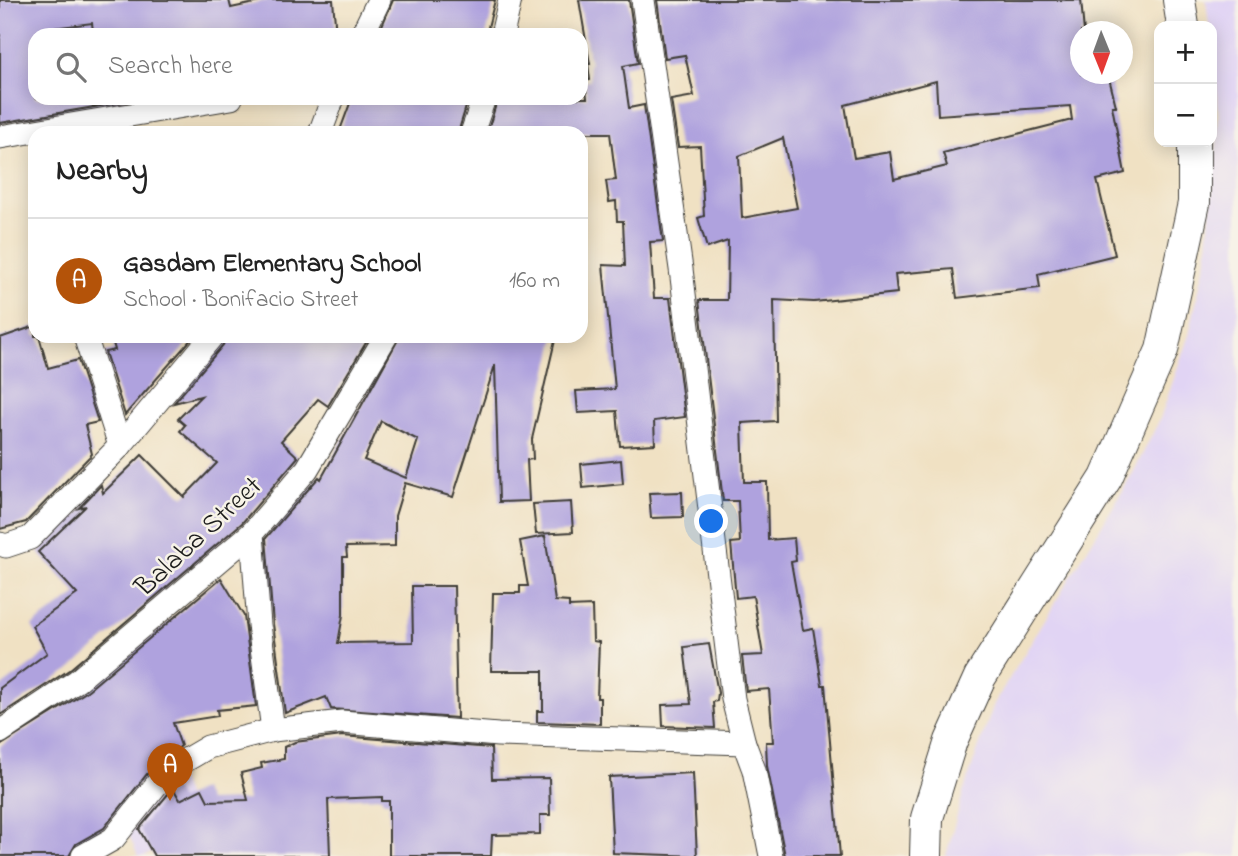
<!DOCTYPE html>
<html lang="en">
<head>
<meta charset="utf-8">
<style>
  :root { --surface:#fff; --page:#f2f2f2; --text:#222; --muted:#767676; --line:#e0e0e0; --accent:#b45309 }
  body { margin:0; font-family:"Indie Flower",sans-serif; background:var(--page); color:var(--text) }
  .controls { position:absolute; right:21px; top:21px; display:grid; overflow:hidden; border-radius:14px; box-shadow:0 4px 18px #0003 }
  .controls button { width:63px; height:63px; display:grid; place-items:center; padding:0; border:0; border-bottom:2px solid var(--line); background:var(--surface); color:var(--text); font:35px sans-serif }
  .compass { position:absolute; left:1070px; top:21px; width:63px; height:63px; border-radius:50%; background:var(--surface); box-shadow:0 4px 18px #0003; rotate:179deg }
  .you { position:absolute; left:712px; top:522px; width:24px; height:24px; margin:-18px; border:5px solid #fff; border-radius:50%; background:#1a73e8; box-shadow:0 0 0 10px #1a73e833 }
  .badge { display:grid; place-items:center; width:46px; height:46px; border-radius:50%; background:var(--accent); color:#fff; font-size:23px; font-weight:700 }
  .pin { position:absolute; translate:-50% -58px; filter:drop-shadow(0 2px 4px #0008) }
  .pin::after { content:''; position:absolute; top:37px; width:24px; height:21px; background:inherit; clip-path:polygon(0 0,100% 0,50% 100%) }
  .list { margin:0; padding:0; list-style:none }
  h2 { display:flex; justify-content:space-between; align-items:center; height:91px; margin:0; padding:0 28px; font-size:30px }
  h2 small { font-size:23px; font-weight:400; color:var(--muted) }
  .list li { display:grid; grid-template-columns:46px 1fr auto; gap:21px; align-items:center; box-sizing:border-box; height:126px; padding:0 28px; border-top:2px solid var(--line) }
  .list b { display:block; font-size:26px; white-space:nowrap }
  .list p { margin:0; font-size:23px; white-space:nowrap; color:var(--muted) }
  .list em { font-size:23px; font-style:normal; color:var(--muted) }
  .icon { flex:none; width:38px; height:38px; fill:none; stroke:currentColor; stroke-width:2; stroke-linecap:round; stroke-linejoin:round }
  .map { position:relative; flex:none; width:1238px; height:856px; overflow:hidden }
  .search { position:absolute; background:var(--surface); box-shadow:0 4px 18px #0003; left:28px; top:28px; width:560px; height:77px; display:flex; align-items:center; gap:18px; box-sizing:border-box; padding:0 24px; border-radius:21px; color:var(--muted); font-size:26px }
  .panel { position:absolute; background:var(--surface); box-shadow:0 4px 18px #0003; left:28px; top:126px; width:560px; height:217px; border-radius:21px }
  .map>svg:first-child { display:block }
</style>
</head>
<body>
<div class="map">
<svg width="1238" height="856" viewBox="0 0 1238 856">
  <rect width="100%" height="100%" fill="#f7f3e8"/>
  <filter id="ink" filterUnits="userSpaceOnUse"><feTurbulence type="fractalNoise" baseFrequency=".0143" numOctaves="2"/><feDisplacementMap in="SourceGraphic" scale="14" xChannelSelector="R" yChannelSelector="G"/><feConvolveMatrix kernelMatrix="1 2 1 2 8 2 1 2 1" color-interpolation-filters="sRGB"/></filter>
  <filter id="wash" filterUnits="userSpaceOnUse"><feTurbulence type="fractalNoise" baseFrequency=".00686" numOctaves="4" result="noise"/><feDisplacementMap in="SourceGraphic" scale="28" xChannelSelector="R" yChannelSelector="G"/><feGaussianBlur stdDeviation="1.57" result="paint"/><feColorMatrix in="noise" values="0 0 0 0 0 0 0 0 0 0 0 0 0 0 0 0 0 1.4 0 .05"/><feComposite in="paint" operator="in"/></filter>
  <g filter="url(#wash)">
    <rect width="100%" height="100%" fill="#f0e1c3"/>
    <g fill="#e1d4f4">
      <path d="M1206 0H1238V856H946L963 793 994 704 1131 477 1160 419 1189 335 1206 259 1219 117 1212 26H1209Z"/>
      <path d="M179 777 199 829 145 856H138L125 826Z"/>
    </g>
    <g id="blocks">
      <g fill="#afa2de" fill-rule="evenodd">
        <path d="M0 0H229L231 8 269 0H333L336 35H99V31H93L92 23 44 29 45 35H35V98L141 99 0 123Z"/>
        <path d="M393 0H495L486 35H378Z"/>
        <path d="M579 0H629L638 63 623 66 629 108 644 105 663 241 650 242 654 298H670L685 417 654 421 655 444 620 446 617 411 578 413 576 391 615 389 603 265 625 266 623 221H617L616 201 609 202 606 181 616 180 610 133H487L498 98H587L585 81 590 80 588 64H590Z"/>
        <path d="M657 0H1081L1084 32H1081V74H1108L1116 106H1112L1125 173 1097 180 1115 255 1038 274 1040 288 957 298 953 269 895 274 897 293 814 302 774 300 776 421 742 423 744 482H767L768 540 794 538 796 561 791 562 803 630 813 628 822 685H825L840 856H785L767 766 766 742H773L769 689 746 691 742 656 763 655 753 596 736 598 731 543 740 542 738 501H723L699 300H727L728 241 707 248 698 218 704 216 700 146 678 147 671 100 694 96 685 55 665 58ZM936 81 938 115 1070 106 1072 120 943 153 947 166 894 179 890 152 854 158 845 105ZM783 138 797 208 742 218 739 156Z"/>
        <path d="M352 98H463L468 100 458 133H339Z"/>
        <path d="M35 326V336H39L48 368 78 360 98 422 85 425 92 454 26 522 0 529V338Z"/>
        <path d="M111 336H194L125 415 105 352 115 350Z"/>
        <path d="M226 336H370L328 406 318 399 281 441 298 457 242 523 69 670 0 715V688L47 653 32 626 77 594 38 552 86 506 79 508 101 485 103 493 142 455 184 497 217 463 180 431 185 425 178 419 201 396 174 403 223 345Z"/>
        <path d="M400 336H556L532 439 533 459 527 460 529 501 499 502 495 365 453 497 405 483 395 516V546L346 547 347 557H343V615L338 643 413 642 412 586H454L457 718 331 709 326 697 285 713 273 624 266 538 319 477 321 479ZM381 421 418 440 406 478 364 460Z"/>
        <path d="M621 460 623 484 583 488 581 464Z"/>
        <path d="M682 492 683 517 651 518 649 493Z"/>
        <path d="M571 502 573 532 536 534 533 504Z"/>
        <path d="M545 536 555 601 569 602V607L592 606 593 641 599 642 597 698H600V724L537 722V711H543V671H491L493 593H520V586H528L520 541Z"/>
        <path d="M221 578 244 616 256 706 217 710 218 716 173 723 181 746 147 774 104 828 76 844 69 856H0V746L86 692Z"/>
        <path d="M709 644 718 693 717 701 713 702 715 728 663 726 662 705 691 704 684 647Z"/>
        <path d="M342 736 491 748 492 779 549 778 550 815H540V834L492 835 491 856H389V801H382V797L328 799 330 856H154L139 829 173 788 180 800 202 789 208 801 248 800 241 773 262 768 261 763 284 759V747L295 742Z"/>
        <path d="M693 773 697 856 613 853 609 777Z"/>
      </g>
    </g>
  </g>
  <g filter="url(#ink)">
    <use href="#blocks" fill-opacity="0" stroke="#3c3a35" stroke-width="2"/>
    <g fill="none" stroke-linecap="round" stroke-linejoin="round">
      <g stroke="#3c3a35" stroke-width="25">
        <g id="minor">
          <path d="M643 0 681 269 733 699 744 743 754 770 771 856"/>
          <path d="M362 35 379 0"/>
          <path d="M502 35 510 0"/>
          <path d="M320 133 333 98"/>
          <path d="M472 133 484 98"/>
          <path d="M0 137 231 98"/>
          <path d="M85 336 120 446"/>
          <path d="M252 533 259 625 273 730"/>
          <path d="M0 544 6 546 30 538 120 446 212 336"/>
          <path d="M0 732 77 681 252 533 307 469 386 336"/>
          <path d="M83 856 113 839 157 784 179 764 208 747 273 730 342 722 498 735 744 743"/>
        </g>
      </g>
      <g stroke="#3c3a35" stroke-width="34">
        <g id="secondary">
          <path d="M1179 0 1183 26"/>
          <path d="M926 856 927 818 951 741 980 677 1106 478 1162 350 1194 203V142"/>
        </g>
      </g>
      <use href="#minor" stroke="#fff" stroke-width="23"/>
      <use href="#secondary" stroke="#fff" stroke-width="32"/>
    </g>
  </g>
  <g text-anchor="middle" stroke-width="5" stroke-linejoin="round" paint-order="stroke">
    <g font-size="28" fill="#1c1c1c" stroke="#f7f3e8">
      <text transform="translate(197 535) rotate(-43)" y="10">Balaba Street</text>
    </g>
  </g>
</svg>
<div class="controls">
<button>+</button>
<button>−</button>
</div>
<svg class="compass" viewBox="-18 -18 36 36"><path d="M0-13l5 13h-10z" fill="#e53935"/><path d="M0 13l5-13h-10z" fill="#767676"/></svg>
<div class="you"></div>
<div class="pin badge" style="left:170px;top:801px">A</div>
<div class="search"><svg class="icon" aria-label="search" viewBox="0 0 24 24"><circle cx="10" cy="10" r="6"/><path d="M15 15l6 6"/></svg>Search here</div>
<section class="panel">
<h2>Nearby<small></small></h2>
<ul class="list">
<li><span class="badge">A</span><div><b>Gasdam Elementary School</b><p>School · Bonifacio Street</p></div><em>160 m</em></li>
</ul>
</section>
</div>
</body>
</html>
